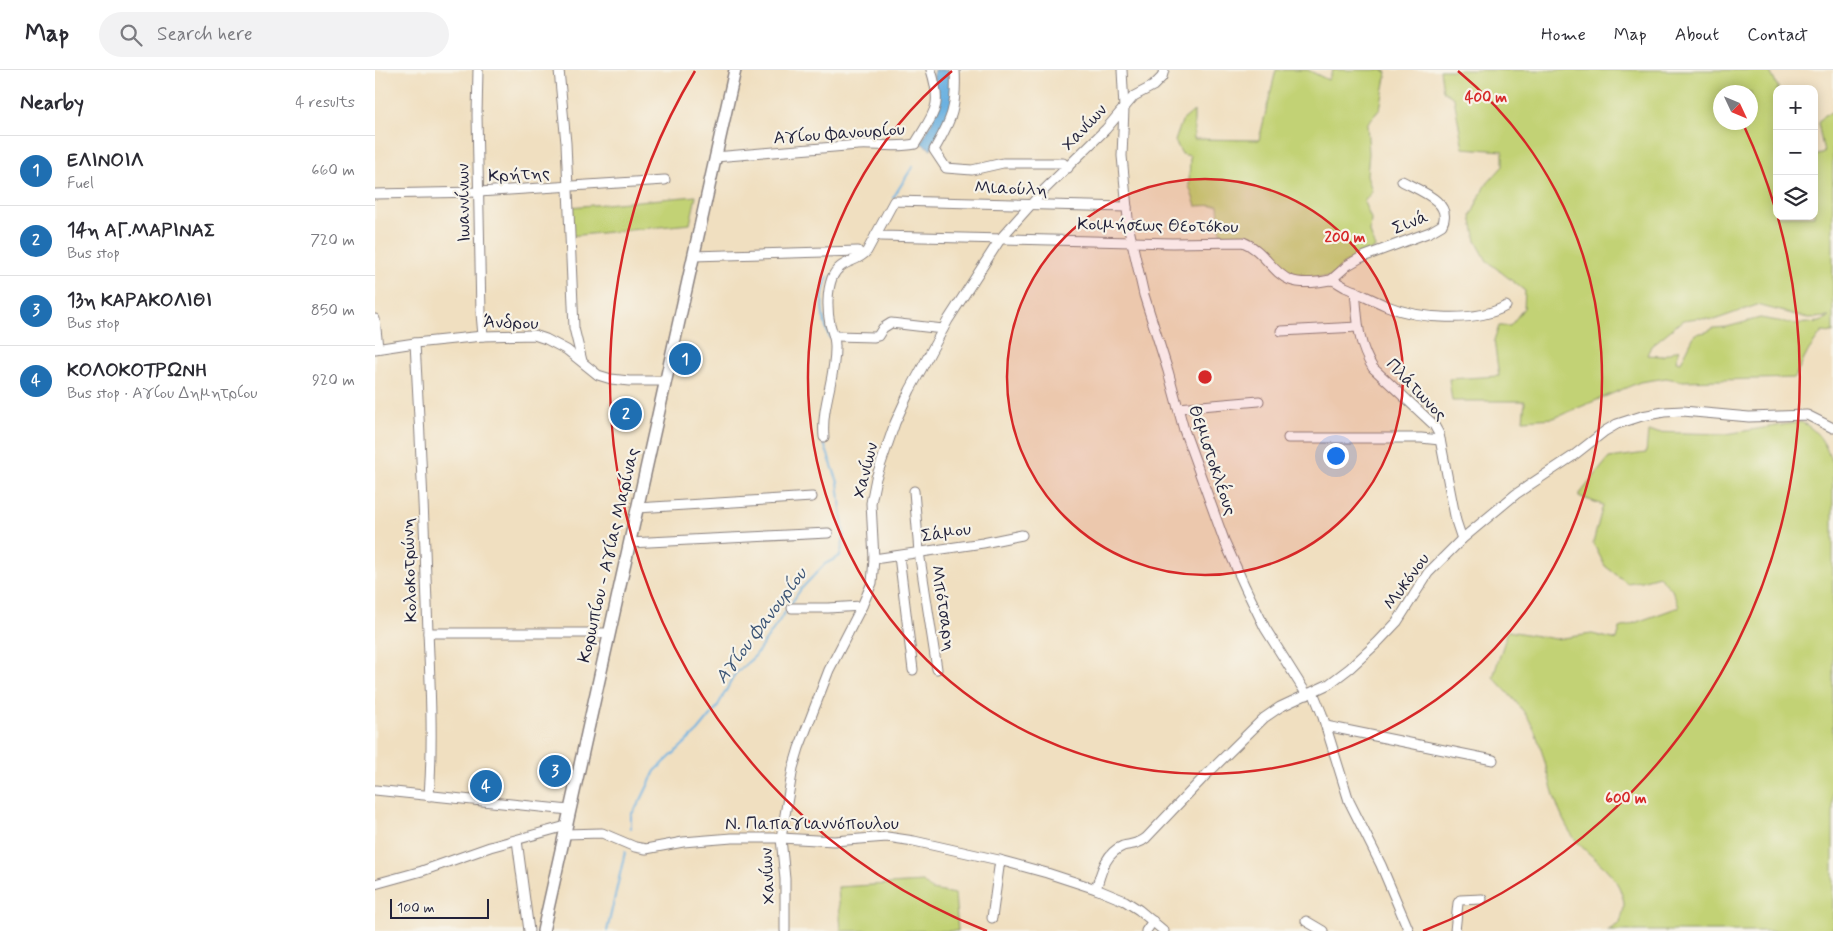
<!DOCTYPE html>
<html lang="en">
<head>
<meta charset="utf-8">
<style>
  :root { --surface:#fff; --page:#f2f2f3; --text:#2b2b33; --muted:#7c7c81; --line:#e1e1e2; --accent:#1f6fb2 }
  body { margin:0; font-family:Mynerve,sans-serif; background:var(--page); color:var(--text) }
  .controls { position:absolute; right:15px; top:15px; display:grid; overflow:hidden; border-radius:10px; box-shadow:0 2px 12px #0003 }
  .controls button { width:45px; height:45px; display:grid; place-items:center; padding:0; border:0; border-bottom:1px solid var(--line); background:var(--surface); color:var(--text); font:25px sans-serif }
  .compass { position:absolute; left:1338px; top:15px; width:45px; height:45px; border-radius:50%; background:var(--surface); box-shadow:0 2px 12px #0003; rotate:134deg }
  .scale { position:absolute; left:15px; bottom:12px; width:99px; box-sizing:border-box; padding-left:5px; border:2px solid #22223b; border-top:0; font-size:14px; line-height:18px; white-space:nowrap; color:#22223b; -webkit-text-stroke:4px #f7f3e8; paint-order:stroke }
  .you { position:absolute; left:960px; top:385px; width:18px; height:18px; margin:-12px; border:4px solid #fff; border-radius:50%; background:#1a73e8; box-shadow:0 0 0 8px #1a73e833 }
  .badge { display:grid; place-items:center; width:32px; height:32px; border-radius:50%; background:var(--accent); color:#fff; font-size:16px; font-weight:700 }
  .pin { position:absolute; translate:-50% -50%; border:2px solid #fff; box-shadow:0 1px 5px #0006 }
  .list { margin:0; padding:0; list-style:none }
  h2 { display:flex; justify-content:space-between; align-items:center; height:65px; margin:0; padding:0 20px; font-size:21px }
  h2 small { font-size:16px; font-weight:400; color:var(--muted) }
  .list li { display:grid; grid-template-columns:32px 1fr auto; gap:15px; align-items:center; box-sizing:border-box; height:70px; padding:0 20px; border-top:1px solid var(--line) }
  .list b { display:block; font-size:19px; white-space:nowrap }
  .list p { margin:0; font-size:16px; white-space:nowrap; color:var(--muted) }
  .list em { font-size:16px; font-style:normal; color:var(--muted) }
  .icon { flex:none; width:28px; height:28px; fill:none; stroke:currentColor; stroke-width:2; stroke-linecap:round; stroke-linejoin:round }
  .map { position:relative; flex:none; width:1458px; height:861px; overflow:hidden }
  header { display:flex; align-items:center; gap:30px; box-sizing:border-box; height:70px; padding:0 25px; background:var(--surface); border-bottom:1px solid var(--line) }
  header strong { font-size:24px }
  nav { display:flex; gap:28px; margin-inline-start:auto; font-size:18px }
  .search { width:350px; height:45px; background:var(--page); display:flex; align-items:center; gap:12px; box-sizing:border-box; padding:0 18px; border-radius:28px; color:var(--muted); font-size:19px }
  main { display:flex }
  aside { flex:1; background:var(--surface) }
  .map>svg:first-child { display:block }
</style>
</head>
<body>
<header>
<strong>Map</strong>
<div class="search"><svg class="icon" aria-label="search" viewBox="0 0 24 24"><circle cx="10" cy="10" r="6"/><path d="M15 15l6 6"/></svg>Search here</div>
<nav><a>Home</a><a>Map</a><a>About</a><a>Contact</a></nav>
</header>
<main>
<aside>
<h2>Nearby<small>4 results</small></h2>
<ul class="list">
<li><span class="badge">1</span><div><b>ΕΛΙΝΟΙΛ</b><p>Fuel</p></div><em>660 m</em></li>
<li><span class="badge">2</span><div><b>14η ΑΓ.ΜΑΡΙΝΑΣ</b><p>Bus stop</p></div><em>720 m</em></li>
<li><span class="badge">3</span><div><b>13η ΚΑΡΑΚΟΛΙΘΙ</b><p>Bus stop</p></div><em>850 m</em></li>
<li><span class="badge">4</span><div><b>ΚΟΛΟΚΟΤΡΩΝΗ</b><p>Bus stop · Αγίου Δημητρίου</p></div><em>920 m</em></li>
</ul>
</aside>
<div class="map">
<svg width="1458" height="861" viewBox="0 0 1458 861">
  <rect width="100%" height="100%" fill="#f7f3e8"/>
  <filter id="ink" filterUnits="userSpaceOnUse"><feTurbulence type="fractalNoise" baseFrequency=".02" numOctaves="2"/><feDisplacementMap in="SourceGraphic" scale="10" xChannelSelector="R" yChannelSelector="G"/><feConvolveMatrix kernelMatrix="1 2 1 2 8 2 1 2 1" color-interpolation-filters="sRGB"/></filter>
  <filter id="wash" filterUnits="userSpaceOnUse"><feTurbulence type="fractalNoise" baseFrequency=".0096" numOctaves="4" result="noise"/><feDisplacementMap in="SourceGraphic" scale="20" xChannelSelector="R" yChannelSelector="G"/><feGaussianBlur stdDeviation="1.12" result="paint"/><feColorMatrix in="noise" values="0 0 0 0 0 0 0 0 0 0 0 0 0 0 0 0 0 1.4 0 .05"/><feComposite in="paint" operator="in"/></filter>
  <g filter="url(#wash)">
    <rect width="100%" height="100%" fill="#f0dfc0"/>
    <g fill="#c2d274" stroke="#727a58" fill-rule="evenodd">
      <path d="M901 0H933L953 10 958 0H1007L1012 2 1005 39 992 54 994 83 992 105 997 121 989 132 996 149 995 162 1000 178 967 195 956 207H922L911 201 880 172 867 168 846 169 843 135 821 136 814 116 815 86 807 84 800 71 807 51 819 41V69L884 70Z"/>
      <path d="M1065 0H1394L1404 19H1402V146H1439V86L1449 83 1443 53 1449 45 1458 43V263L1447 262 1434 280 1419 308 1307 311 1291 308 1265 312 1179 348 1148 350 1150 331H1077L1074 309 1124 306 1119 270 1124 256H1135L1149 238 1150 221 1112 191 1101 171 1096 146 1109 117 1128 96V81L1088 78 1079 28 1068 21ZM1346 22H1376V52H1346ZM1382 235 1433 248 1454 247 1445 252 1421 254 1385 248 1352 257 1339 258 1331 262 1320 264 1306 292 1301 291 1304 279 1287 286 1272 285 1276 276 1308 250 1323 248 1339 250Z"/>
      <path d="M321 126 315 154 195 166V137Z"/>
      <path d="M1426 352C1445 361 1452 377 1458 396V861H1232L1245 853C1250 835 1251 834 1244 817 1235 797 1213 786 1200 769 1175 737 1174 691 1157 655 1149 639 1131 621 1118 607L1133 561 1181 569 1217 564 1242 570 1245 558 1304 537 1297 520 1284 506 1266 511 1252 513 1230 496 1218 473 1228 435 1203 426 1234 388 1271 383 1273 362 1351 364Z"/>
      <path d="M548 812 556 820 580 824 583 861H466L463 817Z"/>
    </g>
    <path fill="#6ab1e1" stroke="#466a8e" d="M559 0H573L577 18 578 35 556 79 546 73 558 50Z"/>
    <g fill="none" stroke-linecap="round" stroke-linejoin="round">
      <g stroke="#6ab1e1" stroke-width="2">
        <path d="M518 128 538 96"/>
        <path d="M453 207C444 226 446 249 455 268"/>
        <path d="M256 758V745L266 730 280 701 323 661 341 639 360 604 380 586 426 519 450 494 465 486 469 467 463 412 448 371"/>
        <path d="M232 861 250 782"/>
      </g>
    </g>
  </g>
  <g filter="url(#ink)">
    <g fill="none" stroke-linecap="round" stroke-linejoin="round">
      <g stroke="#89807e" stroke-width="11">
        <g id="minor">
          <path d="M103 0 102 45 106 243 108 266"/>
          <path d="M184 0 191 73 199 258 207 291"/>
          <path d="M580 0C582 37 577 49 559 80L571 98 597 100 628 93H688L693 98"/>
          <path d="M747 0 749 38 747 86 754 159 769 225 793 301 809 360 849 470 870 517 890 558 932 625"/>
          <path d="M340 87 483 75C502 74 521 78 540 74 559 42 568 38 556 0"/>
          <path d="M0 124 104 122 290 110"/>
          <path d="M501 164 506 166 797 173 868 172C889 180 897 203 915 210 923 213 933 213 942 212 946 212 952 210 957 210 961 211 966 215 970 217 984 223 998 230 1012 236 1043 249 1101 253 1131 236"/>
          <path d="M318 186 483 181"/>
          <path d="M956 210 973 195 985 188 1055 162 1067 155C1079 132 1043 120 1027 111"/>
          <path d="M980 221C983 250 982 273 998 298L1059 355 1064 364 1081 451 1087 469"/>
          <path d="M0 249 3 278"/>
          <path d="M906 261 983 257"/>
          <path d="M460 266 499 267 503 266 508 258 516 253 568 259"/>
          <path d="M40 273C45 360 49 446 52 534 54 598 59 662 54 726"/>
          <path d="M0 279 40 273 108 266 159 265 171 269 192 280 223 305 236 309 254 311H290"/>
          <path d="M803 338 884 331"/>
          <path d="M449 367C446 336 461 307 460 276 460 267 457 262 455 254 452 240 452 221 457 208 465 189 481 194 492 181L519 131 752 137"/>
          <path d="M913 368H1046L1065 370"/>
          <path d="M539 421 544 482 562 599"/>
          <path d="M262 438 437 427"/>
          <path d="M254 473 453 463"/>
          <path d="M524 486 538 600"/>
          <path d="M499 489 608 473 647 465"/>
          <path d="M417 538H453L487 536"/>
          <path d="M53 563H234"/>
          <path d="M938 622 947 644 974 731 1006 795 1034 861"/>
          <path d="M951 656 1118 690"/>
          <path d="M0 720 194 740"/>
          <path d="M190 764 227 763 260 777 271 779 308 772 357 768H406L459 771 512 767 539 771 628 791 672 803 721 819 750 831 764 840 789 861"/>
          <path d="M142 770 154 861"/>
          <path d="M0 814 47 801 115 777 191 756"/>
          <path d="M721 819C726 803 730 783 748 776 757 774 764 774 771 768L831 705 889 648 905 637 954 614 975 598 1002 573 1022 552 1053 503 1087 469 1141 424 1198 386 1230 361 1242 354 1267 346 1289 342 1308 341 1374 347 1432 345 1458 358"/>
          <path d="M617 848 625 790"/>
          <path d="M931 851 948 861"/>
          <path d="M410 861V809L406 768 418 698 424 678 454 600 487 536 497 513 499 489 496 433 501 408 520 353 535 320 573 250 626 168 669 120 731 59 759 26 778 16 787 7 789 0"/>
          <path d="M771 861 778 851"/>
          <path d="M1080 861 1083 833 1085 830 1107 829"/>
        </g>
      </g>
      <g stroke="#89807e" stroke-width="14">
        <path id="major" d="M168 861 360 0"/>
      </g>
      <use href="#minor" stroke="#fff" stroke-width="9"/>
      <use href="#major" stroke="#fff" stroke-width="11"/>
    </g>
  </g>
  <circle cx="830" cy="307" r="198" fill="#d62828" fill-opacity=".12"/>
  <g fill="none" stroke="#d62828" stroke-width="2.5">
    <circle cx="830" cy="307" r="198"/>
    <path d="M1083 1A397 397 0 1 1 577 1"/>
    <path d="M612 861A595 595 0 0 1 320 1M1369 56A595 595 0 0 1 1400 138M1403 148A595 595 0 0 1 1048 861"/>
  </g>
  <g text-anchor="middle" stroke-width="4.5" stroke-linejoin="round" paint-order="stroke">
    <g font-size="18" fill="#22223b" stroke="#f7f3e8">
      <text transform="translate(709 57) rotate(-47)" y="6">Χανίων</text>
      <text transform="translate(464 63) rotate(-4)" y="6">Αγίου Φανουρίου</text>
      <text transform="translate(144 104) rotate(-3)" y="6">Κρήτης</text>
      <text transform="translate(636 118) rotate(2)" y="6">Μιαούλη</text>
      <text transform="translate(88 133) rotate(-91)" y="6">Ιωαννίνων</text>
      <text transform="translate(1035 152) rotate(-22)" y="6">Σινά</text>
      <text transform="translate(783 155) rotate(1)" y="6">Κοιμήσεως Θεοτόκου</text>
      <text transform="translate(136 252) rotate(2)" y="6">Άνδρου</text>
      <text transform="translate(1042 319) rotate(46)" y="6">Πλάτωνος</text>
      <text transform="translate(838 390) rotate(71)" y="6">Θεμιστοκλέους</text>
      <text transform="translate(490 400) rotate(-76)" y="6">Χανίων</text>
      <text transform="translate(571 462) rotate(-9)" y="6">Σάμου</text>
      <text transform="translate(233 485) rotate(-77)" y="6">Κορωπίου - Αγίας Μαρίνας</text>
      <text transform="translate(34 500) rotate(-92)" y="6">Κολοκοτρώνη</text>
      <text transform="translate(1031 511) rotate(-54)" y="6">Μυκόνου</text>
      <text transform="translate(569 538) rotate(81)" y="6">Μπότσαρη</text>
      <text x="437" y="759">Ν. Παπαγιαννόπουλου</text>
      <text transform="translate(392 806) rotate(-93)" y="6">Χανίων</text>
    </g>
    <g font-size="19" font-style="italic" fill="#3b5475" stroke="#f7f3e8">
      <text transform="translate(385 555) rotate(-53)" y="7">Αγίου Φανουρίου</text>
    </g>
  </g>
  <circle cx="830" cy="307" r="8" fill="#d62828" stroke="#f7f3e8" stroke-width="2.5"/>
  <g font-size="15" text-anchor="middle" font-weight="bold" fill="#d62828" stroke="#f7f3e8" stroke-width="4.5" stroke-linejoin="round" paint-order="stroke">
    <text x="1111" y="32">400 m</text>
    <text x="970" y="172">200 m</text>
    <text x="1251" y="733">600 m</text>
  </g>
</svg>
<div class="controls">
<button>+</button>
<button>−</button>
<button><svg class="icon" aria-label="layers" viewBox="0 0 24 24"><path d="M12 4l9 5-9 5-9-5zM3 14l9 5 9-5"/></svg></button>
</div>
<svg class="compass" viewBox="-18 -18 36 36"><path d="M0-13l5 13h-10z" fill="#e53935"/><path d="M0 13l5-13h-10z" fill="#7c7c81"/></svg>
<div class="scale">100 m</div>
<div class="you"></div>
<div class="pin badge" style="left:310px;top:289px">1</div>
<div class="pin badge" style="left:251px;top:344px">2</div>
<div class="pin badge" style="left:180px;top:701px">3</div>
<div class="pin badge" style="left:111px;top:716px">4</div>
</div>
</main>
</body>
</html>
